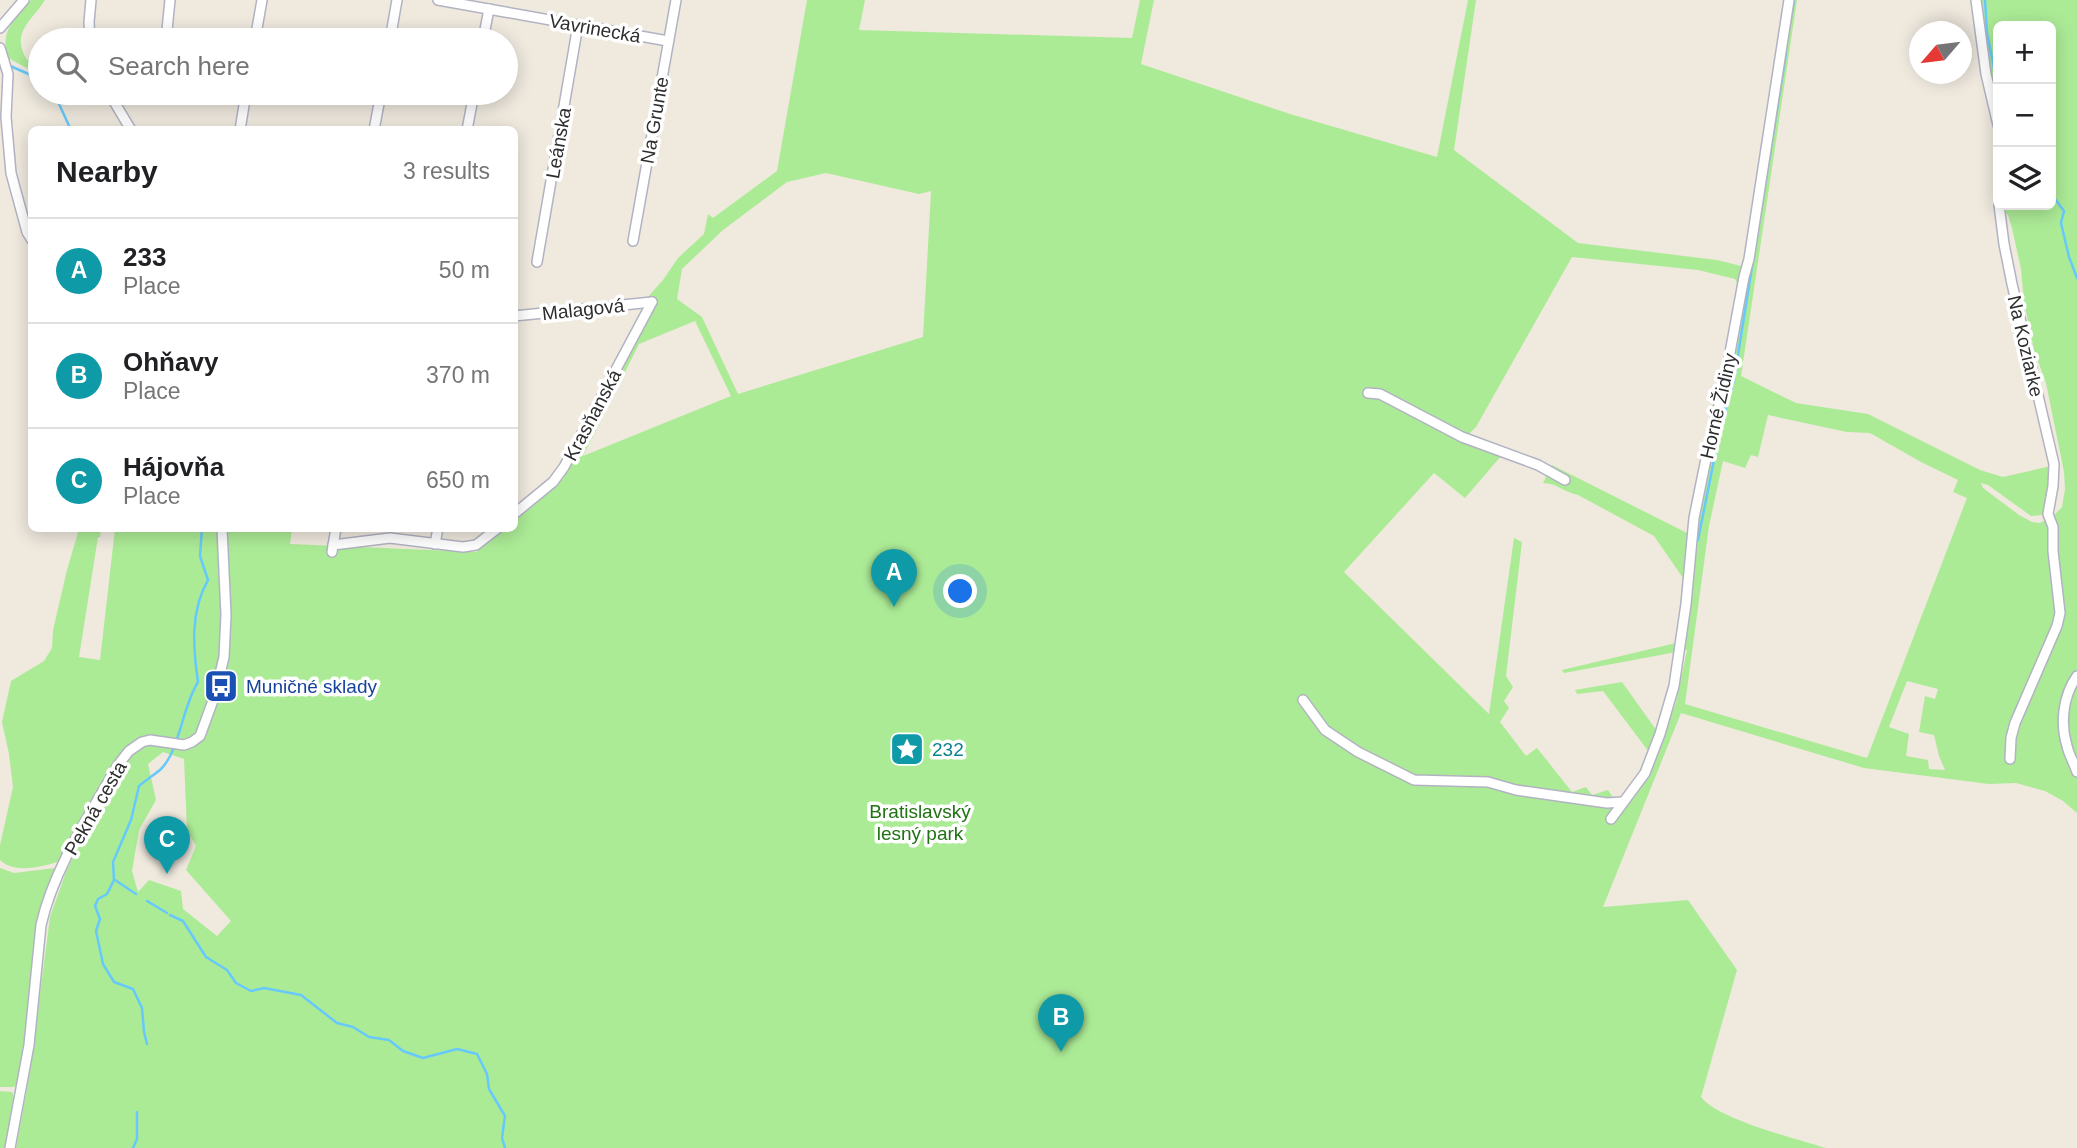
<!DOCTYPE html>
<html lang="en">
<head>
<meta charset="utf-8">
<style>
  :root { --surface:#fff; --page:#f2f2f2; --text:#202124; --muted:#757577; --line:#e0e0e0; --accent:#b45309 }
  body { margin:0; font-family:Arial,sans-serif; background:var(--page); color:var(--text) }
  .controls { position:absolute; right:21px; top:21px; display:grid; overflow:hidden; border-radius:10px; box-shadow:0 4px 18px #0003 }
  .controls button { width:63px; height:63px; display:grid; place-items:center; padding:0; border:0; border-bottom:2px solid var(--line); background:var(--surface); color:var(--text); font:35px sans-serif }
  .compass { position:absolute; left:1909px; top:21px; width:63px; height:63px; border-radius:50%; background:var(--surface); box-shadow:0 4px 18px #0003; rotate:242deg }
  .you { position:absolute; left:961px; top:592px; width:24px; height:24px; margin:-18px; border:5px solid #fff; border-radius:50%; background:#1a73e8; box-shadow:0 0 0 10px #1a73e833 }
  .badge { display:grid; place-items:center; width:46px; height:46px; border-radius:50%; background:var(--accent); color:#fff; font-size:23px; font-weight:700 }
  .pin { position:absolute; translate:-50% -58px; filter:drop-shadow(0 2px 4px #0008) }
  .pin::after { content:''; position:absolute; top:37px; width:24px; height:21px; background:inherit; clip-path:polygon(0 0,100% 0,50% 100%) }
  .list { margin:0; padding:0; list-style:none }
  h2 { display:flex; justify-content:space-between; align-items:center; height:91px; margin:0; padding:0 28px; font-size:30px }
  h2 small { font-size:23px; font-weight:400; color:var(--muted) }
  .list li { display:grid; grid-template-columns:46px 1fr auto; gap:21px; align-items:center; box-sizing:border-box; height:105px; padding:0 28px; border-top:2px solid var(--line) }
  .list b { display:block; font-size:26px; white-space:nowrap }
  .list p { margin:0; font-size:23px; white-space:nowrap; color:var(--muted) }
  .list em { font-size:23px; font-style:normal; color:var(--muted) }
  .icon { flex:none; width:38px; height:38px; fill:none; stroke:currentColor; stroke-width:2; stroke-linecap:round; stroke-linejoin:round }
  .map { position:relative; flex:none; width:2077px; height:1148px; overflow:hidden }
  .search { position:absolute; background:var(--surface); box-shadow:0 4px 18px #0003; left:28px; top:28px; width:490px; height:77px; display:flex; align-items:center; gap:18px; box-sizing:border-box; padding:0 24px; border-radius:38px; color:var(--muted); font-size:26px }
  .panel { position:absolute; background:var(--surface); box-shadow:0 4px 18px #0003; left:28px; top:126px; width:490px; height:406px; border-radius:10px }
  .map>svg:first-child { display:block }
</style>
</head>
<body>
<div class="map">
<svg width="2077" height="1148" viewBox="0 0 2077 1148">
  <rect width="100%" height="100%" fill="#efe9de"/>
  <g fill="#aceb96" fill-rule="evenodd">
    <path d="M31 0H45C32 21 10 32 27 60L36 54 38 57 33 60 40 68V75L8 58C0 30 14 20 31 0Z"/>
    <path d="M807 0H865L859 30 1132 38 1140 0H1154L1141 64 1290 114 1437 157 1468 0H1476L1454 150 1578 243 1717 260 1741 266 1748 243 1784 0H1797L1741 376 1796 403 1868 414 1980 470 2003 477 2051 466 2050 485 2046 512 2041 515 2031 516 1988 485 1981 483 1983 488 2019 515 2032 522 2040 523 2054 515 2062 507 2065 489 2064 472 2046 383 2034 350 2024 302 2021 269 2012 228 2008 215 2003 210V205H2051V26H1998V109L1989 72 1980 0H2077V813L2063 801 2045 791 2016 783 1989 784 1864 768 1681 713 1603 907 1688 900 1737 970 1701 1097C1719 1120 1795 1138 1826 1148H16L29 1078 50 917 66 872 88 827 129 759 138 750 164 737C136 736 130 739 114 763L60 861C43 867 14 874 0 860V845L13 787 9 754 2 722 11 681 44 661 52 648 53 630 67 570 79 529H101L100 537H98L79 657 100 660 115 529H292L290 544 476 552 505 529 514 528 515 521 564 478 563 475 595 419 657 299 647 298 663 280 678 258 704 234 708 214 713 218 777 171ZM826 173 919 194 931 191 923 337 738 394 702 317 677 299 682 269 723 230 787 182ZM1572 257 1698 270 1735 279 1737 283 1730 331 1687 533 1552 465 1543 483C1557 483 1563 492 1578 495L1654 536 1683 578 1676 643 1562 670 1564 673 1687 650 1676 703 1662 738 1622 682 1575 690 1577 694 1603 691 1649 752 1642 771 1620 799H1614L1608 790 1592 795 1586 787 1572 792 1537 748 1526 756 1500 722 1509 708 1504 701 1513 687 1506 676 1522 542 1514 538 1489 714 1344 572 1434 473 1465 498 1502 455 1464 439 1476 427ZM695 321 731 396 583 456 639 344ZM1768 415 1847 432 1870 433 1921 462 1958 480 1953 492 1967 498 1867 758 1685 704 1709 526 1723 461 1745 468 1751 455 1758 457ZM1907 681 1938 689 1935 699 1925 696 1919 732 1934 735 1939 756 1945 770 1929 769 1928 760 1906 756 1909 734 1889 727ZM163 752 184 759 187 830 196 846 186 870 231 921 217 936 183 909 181 891 149 880 138 892 132 871 139 830 156 800 148 764Z"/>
    <path d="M0 868 14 873 55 868 56 870 37 924 31 998 18 1083 14 1087H0Z"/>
    <path d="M0 1091 12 1092 15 1100 5 1148H0Z"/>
  </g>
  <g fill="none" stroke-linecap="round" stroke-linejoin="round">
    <g stroke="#67c9fb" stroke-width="2.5">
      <path d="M1985 0 1987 33 1998 88"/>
      <path d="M1788 34 1794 0"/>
      <path d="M8 65 40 79"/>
      <path d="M54 93 71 130"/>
      <path d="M2051 200 2055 199 2064 211 2061 223 2069 257 2077 278"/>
      <path d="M1698 540 1721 425 1734 380 1786 53"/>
      <path d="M115 880 136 894"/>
      <path d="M147 901 167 913"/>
      <path d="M170 915 183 921 206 957 227 970 236 983 251 991 264 988 301 995 337 1023 353 1027 369 1037 389 1040 403 1051 423 1058 457 1049 477 1054 487 1074 489 1089 505 1116 502 1138 505 1148"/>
      <path d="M147 1044 144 1032 142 1008 133 989 114 982 103 964 96 931 100 919 95 906 98 899 107 894 114 880 113 862 131 820 139 786C146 780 154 775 161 769 180 750 182 707 198 682 193 648 190 611 208 580L200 556 202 528"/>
      <path d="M133 1148 137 1139V1112"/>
    </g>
    <g stroke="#b2b3c2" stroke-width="12">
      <g id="minor">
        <path d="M438 0 668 41"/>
        <path d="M1976 0 1986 74 1998 125"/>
        <path d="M0 28 24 0"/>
        <path d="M90 40 89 22 91 0"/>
        <path d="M166 40 170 0"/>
        <path d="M255 40 262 0"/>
        <path d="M390 40 397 0"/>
        <path d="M483 40 489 9"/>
        <path d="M0 48 8 74 6 117 11 173 27 232 32 240"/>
        <path d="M109 93 131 130"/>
        <path d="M240 130 246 93"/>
        <path d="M374 130 381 93"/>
        <path d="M467 130 474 93"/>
        <path d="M1999 205 2004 244 2012 284 2054 464 2053 486 2048 514 2053 527V551L2060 613 2057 626 2015 723 2011 738 2010 759"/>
        <path d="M633 241 676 0"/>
        <path d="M537 262 578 25"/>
        <path d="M514 316 652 302"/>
        <path d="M1368 393 1380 394 1462 437 1538 465 1565 480"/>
        <path d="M514 514 553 482 564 467 652 302"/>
        <path d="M435 544 438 528"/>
        <path d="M333 545 390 538 463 547 476 545 498 528"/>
        <path d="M332 552 336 528"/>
        <path d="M2077 676C2063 696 2060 723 2067 746 2069 755 2074 763 2077 772"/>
        <path d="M1303 700 1325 730 1358 752 1414 780 1488 782 1516 790 1607 803 1623 802"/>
        <path d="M1611 819 1645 773 1660 734 1674 686 1686 604 1694 518 1708 449 1724 385 1744 277 1749 259 1789 0"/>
        <path d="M10 1148 29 1045 41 925C54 868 89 816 118 765L129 751 142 742 150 740 184 745 192 742 200 736 215 695 224 657 226 615 222 528"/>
      </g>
    </g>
    <use href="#minor" stroke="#fff" stroke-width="9"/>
  </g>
  <defs>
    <g id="bus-square" transform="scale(1.75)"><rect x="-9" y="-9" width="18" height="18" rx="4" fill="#1a4fb4" stroke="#fff"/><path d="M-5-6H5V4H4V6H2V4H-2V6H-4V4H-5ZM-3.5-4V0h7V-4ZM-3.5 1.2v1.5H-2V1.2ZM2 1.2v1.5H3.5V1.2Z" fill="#fff"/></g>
    <g id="sight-square" transform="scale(1.75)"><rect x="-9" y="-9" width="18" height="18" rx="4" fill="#0f9aa8" stroke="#fff"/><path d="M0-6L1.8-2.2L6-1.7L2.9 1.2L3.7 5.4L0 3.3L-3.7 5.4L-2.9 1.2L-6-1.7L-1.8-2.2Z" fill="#fff"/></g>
  </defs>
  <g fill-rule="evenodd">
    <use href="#bus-square" x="221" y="686"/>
    <use href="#sight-square" x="907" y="749"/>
  </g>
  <g text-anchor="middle" stroke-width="7" stroke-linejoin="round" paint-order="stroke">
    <g font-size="19" fill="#2d2d2d" stroke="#fff">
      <text transform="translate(595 28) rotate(10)" y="7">Vavrinecká</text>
      <text transform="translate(654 120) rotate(-80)" y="7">Na Grunte</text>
      <text transform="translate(558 143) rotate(-80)" y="7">Leánska</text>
      <text transform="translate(583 309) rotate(-6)" y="7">Malagová</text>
      <text transform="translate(2026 346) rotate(77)" y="7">Na Koziarke</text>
      <text transform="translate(1718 406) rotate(-77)" y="7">Horné Židiny</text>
      <text transform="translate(592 415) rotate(-62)" y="7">Krasňanská</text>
      <text transform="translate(95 808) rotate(-60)" y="7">Pekná cesta</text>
    </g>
    <g font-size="19" fill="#164399" stroke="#fff" text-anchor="start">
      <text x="246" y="693">Muničné sklady</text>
    </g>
    <g font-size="19" fill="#0d838f" stroke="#fff" text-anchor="start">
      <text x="932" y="756">232</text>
    </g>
    <g font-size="19" fill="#207313" stroke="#fff">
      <text x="920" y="818">Bratislavský<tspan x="920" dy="22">lesný park</tspan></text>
    </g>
  </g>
</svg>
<div class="controls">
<button>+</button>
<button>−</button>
<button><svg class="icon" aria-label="layers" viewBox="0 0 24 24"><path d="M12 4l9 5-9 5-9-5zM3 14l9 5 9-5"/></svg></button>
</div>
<svg class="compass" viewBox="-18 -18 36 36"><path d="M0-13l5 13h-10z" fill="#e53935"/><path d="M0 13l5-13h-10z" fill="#757577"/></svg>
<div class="you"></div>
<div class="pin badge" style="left:894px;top:607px;background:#0f9aa8">A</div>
<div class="pin badge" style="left:1061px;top:1052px;background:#0f9aa8">B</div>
<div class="pin badge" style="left:167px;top:874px;background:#0f9aa8">C</div>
<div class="search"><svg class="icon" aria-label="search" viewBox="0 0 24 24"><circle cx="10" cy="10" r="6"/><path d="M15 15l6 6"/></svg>Search here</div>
<section class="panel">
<h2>Nearby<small>3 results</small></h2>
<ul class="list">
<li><span class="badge" style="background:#0f9aa8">A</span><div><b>233</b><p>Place</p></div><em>50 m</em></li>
<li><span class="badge" style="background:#0f9aa8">B</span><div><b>Ohňavy</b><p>Place</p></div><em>370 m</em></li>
<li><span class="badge" style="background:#0f9aa8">C</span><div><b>Hájovňa</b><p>Place</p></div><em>650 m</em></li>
</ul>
</section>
</div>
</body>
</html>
